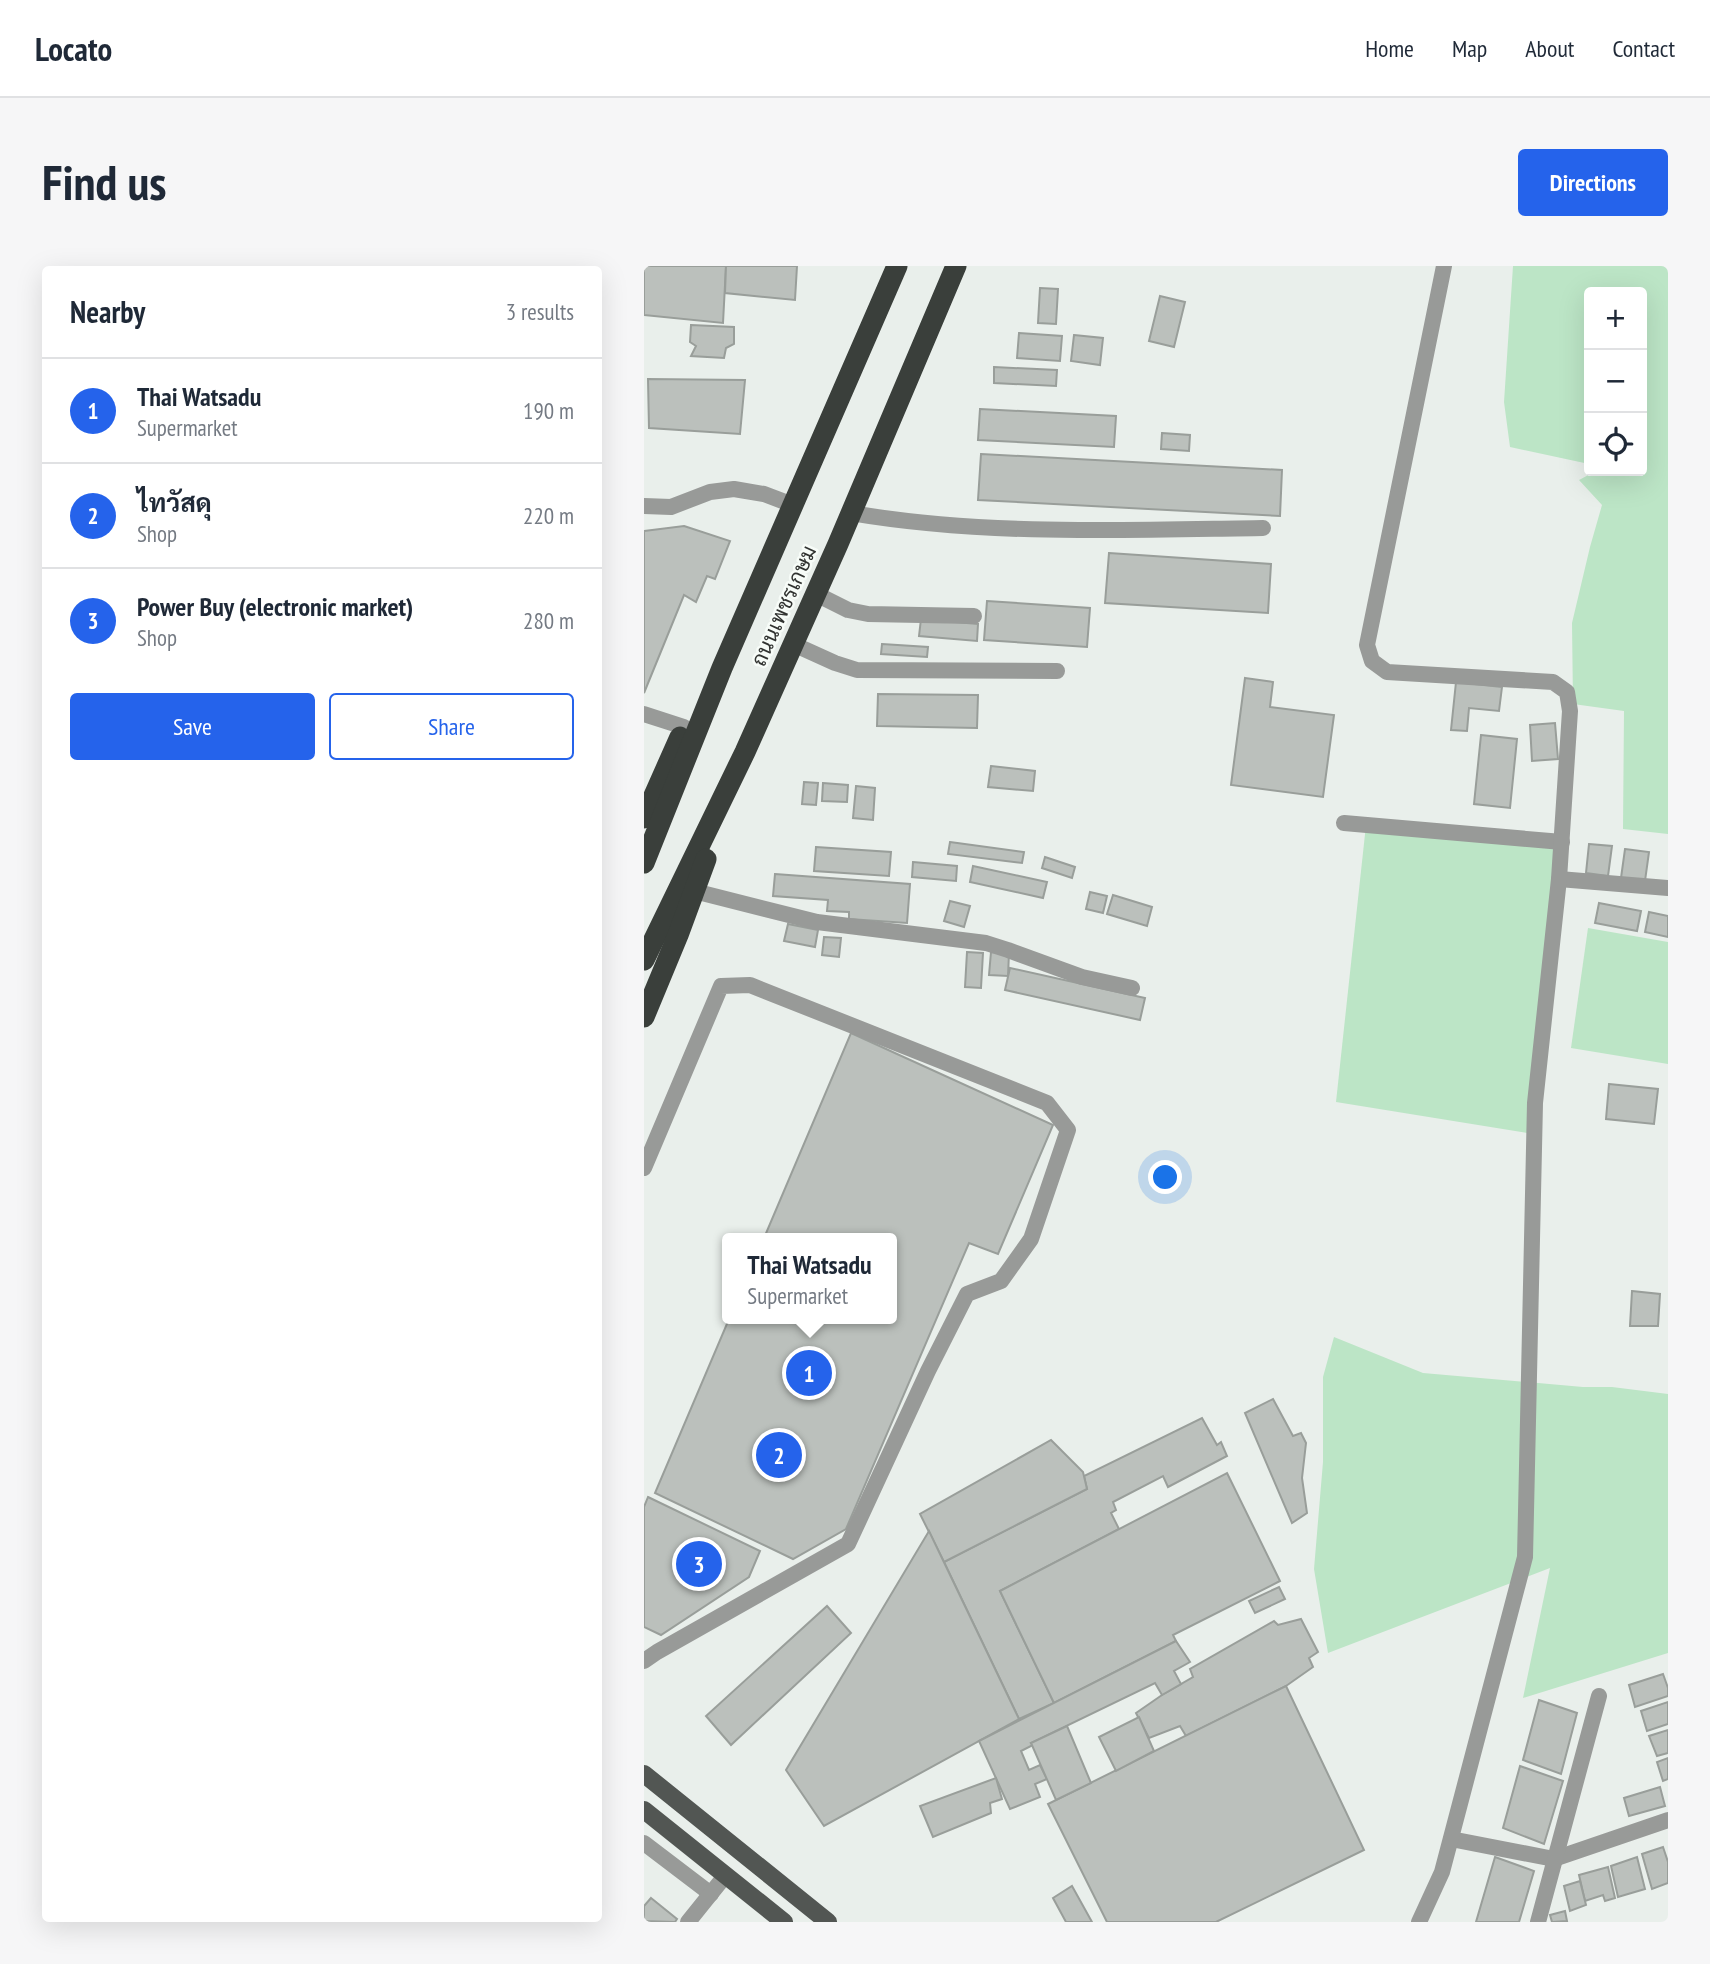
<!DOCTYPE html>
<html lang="en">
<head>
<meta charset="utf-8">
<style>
  :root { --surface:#fff; --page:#f6f6f7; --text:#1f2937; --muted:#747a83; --line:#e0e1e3; --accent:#2563eb }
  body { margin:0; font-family:"PT Sans Narrow",Sarabun,sans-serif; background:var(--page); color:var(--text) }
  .controls { position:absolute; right:21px; top:21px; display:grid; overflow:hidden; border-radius:7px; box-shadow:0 7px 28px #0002 }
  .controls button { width:63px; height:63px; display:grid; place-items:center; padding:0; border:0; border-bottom:2px solid var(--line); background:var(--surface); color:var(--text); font:35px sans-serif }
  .you { position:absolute; left:522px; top:912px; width:24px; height:24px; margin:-18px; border:5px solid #fff; border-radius:50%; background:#1a73e8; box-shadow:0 0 0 10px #1a73e833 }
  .badge { display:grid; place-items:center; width:46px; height:46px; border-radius:50%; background:var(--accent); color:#fff; font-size:23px; font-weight:700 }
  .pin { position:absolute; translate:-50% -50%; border:4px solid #fff; box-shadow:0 2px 7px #0006 }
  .popup { position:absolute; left:78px; top:967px; width:175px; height:91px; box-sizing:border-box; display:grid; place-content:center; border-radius:7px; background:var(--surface); filter:drop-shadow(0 2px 5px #0005); font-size:23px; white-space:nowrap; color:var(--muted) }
  .popup b { font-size:26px; color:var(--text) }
  .popup::after { content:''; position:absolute; left:50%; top:100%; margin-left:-14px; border:14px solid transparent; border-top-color:var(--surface) }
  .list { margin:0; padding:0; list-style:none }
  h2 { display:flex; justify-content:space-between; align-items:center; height:91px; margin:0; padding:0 28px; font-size:30px }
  h2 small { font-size:23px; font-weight:400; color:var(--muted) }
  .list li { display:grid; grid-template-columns:46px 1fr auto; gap:21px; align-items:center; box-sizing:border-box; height:105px; padding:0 28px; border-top:2px solid var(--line) }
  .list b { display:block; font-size:26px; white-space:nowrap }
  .list p { margin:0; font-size:23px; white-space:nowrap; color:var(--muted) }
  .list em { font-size:23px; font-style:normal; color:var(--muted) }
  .actions { display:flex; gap:14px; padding:21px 28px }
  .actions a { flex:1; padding:16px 0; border:2px solid var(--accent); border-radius:7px; text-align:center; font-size:24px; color:var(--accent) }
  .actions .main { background:var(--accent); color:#fff }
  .icon { flex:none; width:38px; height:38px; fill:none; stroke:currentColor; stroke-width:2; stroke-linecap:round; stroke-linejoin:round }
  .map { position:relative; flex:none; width:1024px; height:1656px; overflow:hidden; border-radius:7px }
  header { display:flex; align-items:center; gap:42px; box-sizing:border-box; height:98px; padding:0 35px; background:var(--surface); border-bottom:2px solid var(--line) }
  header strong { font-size:33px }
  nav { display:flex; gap:38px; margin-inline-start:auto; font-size:24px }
  .intro { display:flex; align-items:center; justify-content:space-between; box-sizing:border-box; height:168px; padding:0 42px }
  h1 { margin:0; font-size:49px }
  .button { padding:18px 32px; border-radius:7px; background:var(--accent); color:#fff; font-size:24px; font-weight:700 }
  main { display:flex; gap:42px; padding:0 42px }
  aside { flex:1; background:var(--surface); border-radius:7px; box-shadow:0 7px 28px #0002 }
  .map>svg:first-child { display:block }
</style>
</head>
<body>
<header>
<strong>Locato</strong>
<nav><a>Home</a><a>Map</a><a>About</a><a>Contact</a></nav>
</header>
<div class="intro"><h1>Find us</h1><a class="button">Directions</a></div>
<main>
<aside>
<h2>Nearby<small>3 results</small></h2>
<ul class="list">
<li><span class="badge">1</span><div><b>Thai Watsadu</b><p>Supermarket</p></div><em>190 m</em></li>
<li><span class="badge">2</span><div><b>ไทวัสดุ</b><p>Shop</p></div><em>220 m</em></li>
<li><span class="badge">3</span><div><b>Power Buy (electronic market)</b><p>Shop</p></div><em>280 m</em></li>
</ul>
<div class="actions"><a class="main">Save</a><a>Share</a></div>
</aside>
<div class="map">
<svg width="1024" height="1656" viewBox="0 0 1024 1656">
  <rect width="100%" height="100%" fill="#e9efeb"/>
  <g fill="#bce5c6">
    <path d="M869 0H1024V568L979 563 980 445 929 438 928 357 946 281 958 239 935 214 952 205H998V26H945V198L866 181 860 136Z"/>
    <path d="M722 559 918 576 890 868 692 836Z"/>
    <path d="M944 662 1024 676V798L927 782Z"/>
    <path d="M690 1071 779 1107 939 1121H968L1024 1128V1387L879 1432 906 1302 684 1387 670 1303 679 1196V1111Z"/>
  </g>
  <g fill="#bbc0bc" stroke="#999e9a" stroke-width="2">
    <path d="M0 0H82L79 57 0 49Z"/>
    <path d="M82 0H153L151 34 81 27Z"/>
    <path d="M396 22 414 23 412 58 394 57Z"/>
    <path d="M516 30 541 36 530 81 505 75Z"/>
    <path d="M47 59 90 61V78L82 82 80 92 47 90 52 80 46 76Z"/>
    <path d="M375 67 418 70 416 95 373 92Z"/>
    <path d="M430 69 459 72 456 99 427 95Z"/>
    <path d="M350 101 413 104 412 120 350 117Z"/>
    <path d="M4 113 101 114 96 168 5 162Z"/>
    <path d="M336 143 472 150 470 181 334 174Z"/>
    <path d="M518 167 546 169 545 185 517 183Z"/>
    <path d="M337 188 638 204 636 250 334 234Z"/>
    <path d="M40 260 86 275 71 313 63 310 52 336 40 329 0 427V265Z"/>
    <path d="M465 287 627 298 624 347 461 337Z"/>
    <path d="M343 335 446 342 443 381 340 374Z"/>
    <path d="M277 353 334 358 333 375 275 370Z"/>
    <path d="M238 378 284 381 283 391 237 388Z"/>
    <path d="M601 412 629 416 626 441 690 449 679 531 587 519Z"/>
    <path d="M812 416 858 421 855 445 825 442 823 465 807 464Z"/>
    <path d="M234 428 334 429 333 462 233 460Z"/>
    <path d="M911 457 914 493 888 495 886 459Z"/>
    <path d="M837 469 873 473 866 542 830 538Z"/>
    <path d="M347 500 391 505 389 525 344 521Z"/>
    <path d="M160 516 174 517 172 539 158 538Z"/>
    <path d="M179 517 204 519 203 536 178 535Z"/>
    <path d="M212 520 231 522 229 554 209 552Z"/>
    <path d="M306 576 380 586 378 597 304 588Z"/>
    <path d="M945 578 968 580 964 610 942 607Z"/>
    <path d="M172 581 247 586 245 610 170 605Z"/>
    <path d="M981 583 1005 586 1001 615 977 612Z"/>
    <path d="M401 591 431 601 428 612 398 602Z"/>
    <path d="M269 596 313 600 312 615 268 611Z"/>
    <path d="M329 600 403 616 399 632 326 616Z"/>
    <path d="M131 608 266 618 263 657 205 653V646L183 645 184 634 129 630Z"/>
    <path d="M446 626 463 630 459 647 442 643Z"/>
    <path d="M469 629 508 641 503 660 463 648Z"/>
    <path d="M306 635 326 640 320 661 300 655Z"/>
    <path d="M955 637 997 645 993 665 951 657Z"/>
    <path d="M1005 646 1024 650V671L1001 666Z"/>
    <path d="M144 658 174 664 171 681 140 675Z"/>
    <path d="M180 671 197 672 195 691 178 689Z"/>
    <path d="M323 686 339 687 337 722 321 721Z"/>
    <path d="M347 686 365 687 364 710 345 709Z"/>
    <path d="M366 702 501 732 496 754 361 724Z"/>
    <path d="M207 767 409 859 354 988 325 977 202 1263 149 1293 11 1227 85 1053H247V972H120Z"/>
    <path d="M965 818 1014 823 1010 858 962 853Z"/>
    <path d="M988 1025 1016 1028 1014 1060H986Z"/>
    <path d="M629 1133 649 1170 657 1167 662 1177 658 1212 663 1247 648 1257 601 1147Z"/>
    <path d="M558 1152 573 1179 577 1176 583 1190 524 1221 519 1210 469 1236 472 1244 467 1247 475 1263 356 1325 410 1437 375 1453 300 1296 443 1223 440 1210Z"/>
    <path d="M407 1174 439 1206 443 1223 300 1296 276 1248Z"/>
    <path d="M583 1207 636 1315 529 1369 532 1375 410 1437 356 1325Z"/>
    <path d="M4 1231 116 1285 105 1311 17 1369 0 1361V1241Z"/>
    <path d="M285 1265 375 1453 180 1560 142 1504Z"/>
    <path d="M635 1321 641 1333 611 1347 605 1335Z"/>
    <path d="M183 1340 207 1367 87 1479 62 1450Z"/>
    <path d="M657 1353 674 1386 665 1392 669 1401 642 1420 542 1470 536 1460 505 1472 492 1447 518 1429 549 1411 546 1403 630 1355 634 1359Z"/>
    <path d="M532 1375 546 1396 530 1405 537 1418 518 1429 511 1417 387 1477 389 1479 377 1485 385 1504 396 1499 403 1513 391 1518 396 1531 366 1543 335 1475Z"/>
    <path d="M1019 1408 1024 1422V1430L991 1441 985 1419Z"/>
    <path d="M642 1420 720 1584 572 1656H463L404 1538Z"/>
    <path d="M895 1434 933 1447 917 1508 879 1494Z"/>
    <path d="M1024 1436V1458L1003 1465 997 1445Z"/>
    <path d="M495 1451 510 1485 472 1505 455 1471Z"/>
    <path d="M423 1460 447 1517 412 1534 387 1477Z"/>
    <path d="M1024 1464V1487L1013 1490 1005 1470Z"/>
    <path d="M1024 1492V1513L1019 1515 1013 1496Z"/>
    <path d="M876 1500 919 1515 900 1578 859 1562Z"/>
    <path d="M352 1512 358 1533 346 1537 347 1547 289 1571 276 1540Z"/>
    <path d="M1016 1521 1021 1540 985 1550 980 1532Z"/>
    <path d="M1019 1581 1024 1596V1617L1008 1623 998 1588Z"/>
    <path d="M851 1591 890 1605 875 1656H832Z"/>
    <path d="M993 1591 1001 1623 974 1631 967 1600Z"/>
    <path d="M964 1601 971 1632 961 1635 959 1629 941 1635 935 1609Z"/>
    <path d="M936 1615 942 1639 926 1645 920 1620Z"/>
    <path d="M428 1620 448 1656H422L409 1632Z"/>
    <path d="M7 1632 33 1653 31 1656 0 1655V1640Z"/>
    <path d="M921 1645 923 1655 908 1656 906 1649Z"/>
  </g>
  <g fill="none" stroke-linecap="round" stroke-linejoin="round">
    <g stroke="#989a98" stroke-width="16">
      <path d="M0 240 27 241 66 226 90 223 120 228 149 239"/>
      <path d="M207 247C343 270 483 264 619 262"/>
      <path d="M172 328 204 344 224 348 330 350"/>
      <path d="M149 378 191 397 213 404 413 405"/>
      <path d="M0 448 40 461"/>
      <path d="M700 557 918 576"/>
      <path d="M915 613 1024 622"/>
      <path d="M50 625 173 656 342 677 364 684 438 711 488 722"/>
      <path d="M0 902 77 720 106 719 403 837 424 864 387 973 357 1015 323 1028 284 1105 204 1278 13 1386 0 1395"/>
      <path d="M807 1573 910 1593 1024 1554"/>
      <path d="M0 1577 67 1628"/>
      <path d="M44 1656 81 1610"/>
      <path d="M775 1656 798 1606 881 1291 891 837 915 613 926 445 923 426 909 416 743 406 728 395 723 379 800 0"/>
      <path d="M894 1656 955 1430"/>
    </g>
    <g stroke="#525653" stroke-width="18">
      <path d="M0 1508 184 1656"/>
      <path d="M0 1544 140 1656"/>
    </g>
    <g stroke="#3a3f3b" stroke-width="21">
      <path d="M0 552 36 471"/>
      <path d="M0 597 78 402 253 0"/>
      <path d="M0 694 101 486 194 278 312 0"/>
      <path d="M0 751 34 669 62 593"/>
    </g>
  </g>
  <g text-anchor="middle" stroke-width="5" stroke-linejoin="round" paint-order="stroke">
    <g font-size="21" fill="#313331" stroke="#f7fcf8">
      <text transform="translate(140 340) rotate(-66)" y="7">ถนนเพชรเกษม</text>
    </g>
  </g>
</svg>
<div class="controls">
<button>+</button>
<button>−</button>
<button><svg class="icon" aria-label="locate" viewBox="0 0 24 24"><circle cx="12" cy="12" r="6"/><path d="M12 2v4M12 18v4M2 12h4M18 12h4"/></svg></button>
</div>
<div class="you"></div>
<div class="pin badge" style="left:165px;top:1107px">1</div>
<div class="popup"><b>Thai Watsadu</b>Supermarket</div>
<div class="pin badge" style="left:135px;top:1189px">2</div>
<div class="pin badge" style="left:55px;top:1298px">3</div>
</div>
</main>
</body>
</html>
